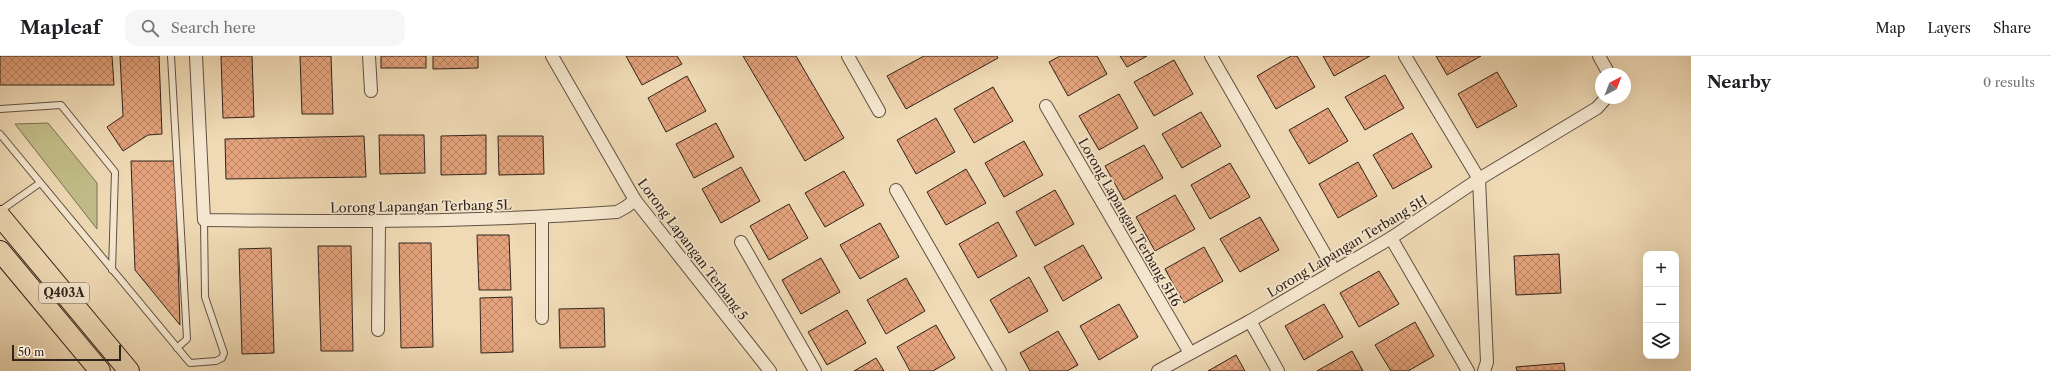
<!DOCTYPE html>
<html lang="en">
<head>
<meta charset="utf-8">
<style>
  :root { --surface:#fff; --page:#f6f6f6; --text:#202124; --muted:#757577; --line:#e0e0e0 }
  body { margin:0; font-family:"Libre Caslon Text",serif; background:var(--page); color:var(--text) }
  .controls { position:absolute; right:12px; bottom:12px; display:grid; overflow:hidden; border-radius:8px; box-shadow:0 4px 16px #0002 }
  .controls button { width:36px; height:36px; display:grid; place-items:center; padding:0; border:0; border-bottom:1px solid var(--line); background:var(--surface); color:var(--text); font:20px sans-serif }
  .compass { position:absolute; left:1595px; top:12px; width:36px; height:36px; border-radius:50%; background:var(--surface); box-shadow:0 4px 16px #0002; rotate:42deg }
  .scale { position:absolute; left:12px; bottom:10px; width:109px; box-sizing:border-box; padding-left:4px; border:2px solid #32231b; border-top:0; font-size:11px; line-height:14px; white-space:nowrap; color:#32231b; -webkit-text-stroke:3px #f5e7cf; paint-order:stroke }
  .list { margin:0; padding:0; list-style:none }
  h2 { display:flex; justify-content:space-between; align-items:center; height:52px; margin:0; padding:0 16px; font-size:17px }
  h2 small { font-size:13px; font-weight:400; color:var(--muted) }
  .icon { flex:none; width:22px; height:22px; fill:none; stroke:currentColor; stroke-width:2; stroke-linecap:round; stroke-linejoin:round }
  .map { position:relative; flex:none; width:1691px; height:315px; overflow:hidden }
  header { display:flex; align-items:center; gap:24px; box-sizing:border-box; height:56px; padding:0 20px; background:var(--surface); border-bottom:1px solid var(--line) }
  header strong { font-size:19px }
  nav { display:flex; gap:22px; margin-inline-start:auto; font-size:14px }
  .search { width:280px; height:36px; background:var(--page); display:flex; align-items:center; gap:10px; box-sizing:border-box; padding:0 14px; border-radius:12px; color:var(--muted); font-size:15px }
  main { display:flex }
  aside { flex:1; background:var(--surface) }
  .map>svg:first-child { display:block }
</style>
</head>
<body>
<header>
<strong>Mapleaf</strong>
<div class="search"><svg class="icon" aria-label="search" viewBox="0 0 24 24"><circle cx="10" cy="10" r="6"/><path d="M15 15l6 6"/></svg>Search here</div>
<nav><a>Map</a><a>Layers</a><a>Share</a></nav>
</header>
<main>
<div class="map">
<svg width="1691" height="315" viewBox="0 0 1691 315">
  <defs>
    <pattern id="building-cross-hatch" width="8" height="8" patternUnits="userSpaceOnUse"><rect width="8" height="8" fill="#e4a37c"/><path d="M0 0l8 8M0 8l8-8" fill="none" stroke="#b98465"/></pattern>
  </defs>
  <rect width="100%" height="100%" fill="#efdab5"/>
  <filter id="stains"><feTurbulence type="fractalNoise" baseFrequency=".005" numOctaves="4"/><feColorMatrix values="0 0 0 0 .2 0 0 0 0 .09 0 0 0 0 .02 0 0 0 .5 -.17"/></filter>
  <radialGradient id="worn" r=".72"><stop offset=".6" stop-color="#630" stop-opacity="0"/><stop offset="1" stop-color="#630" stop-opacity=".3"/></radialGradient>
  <path fill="#c1bd88" stroke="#7a7052" d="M48 67 97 127V173L15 68Z"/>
  <g fill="url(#building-cross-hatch)" stroke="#32231b">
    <path d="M0 0H112L114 29H0Z"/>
    <path d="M120 0H159L162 78 148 79 123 95 107 71 123 60Z"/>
    <path d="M221 0H252L254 61 223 62Z"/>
    <path d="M300 0H331L333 58H302Z"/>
    <rect x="381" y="0" width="45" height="12"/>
    <path d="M433 0H478V12L433 13Z"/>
    <path d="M626 0H677L682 8 642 29Z"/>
    <path d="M743 0H796L844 82 805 105Z"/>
    <path d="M924 0H997L998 2 906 53 887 20Z"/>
    <path d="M1060 0H1097L1107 18 1068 40 1049 6Z"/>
    <path d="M1120 0H1147L1127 11Z"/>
    <path d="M1291 0H1297L1315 31 1276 53 1257 20Z"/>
    <path d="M1323 0H1370L1334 20Z"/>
    <path d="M1436 0H1481L1447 19Z"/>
    <path d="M1174 4 1193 38 1154 60 1134 26Z"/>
    <path d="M1497 16 1517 50 1477 72 1458 38Z"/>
    <path d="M1385 19 1404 52 1365 74 1345 41Z"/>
    <path d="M687 20 706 55 666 76 648 42Z"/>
    <path d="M993 31 1013 65 974 87 954 53Z"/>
    <path d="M1119 38 1138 72 1099 94 1079 60Z"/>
    <path d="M1328 52 1348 85 1309 108 1289 74Z"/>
    <path d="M1201 56 1221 90 1182 112 1162 78Z"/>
    <path d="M936 62 955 96 916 118 897 84Z"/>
    <path d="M716 67 734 101 694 122 676 88Z"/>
    <path d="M1412 77 1432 111 1393 133 1373 99Z"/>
    <path d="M379 79H424L425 117 380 118Z"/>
    <path d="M486 79V118L441 119V80Z"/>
    <path d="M364 80 366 121 226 123 225 83Z"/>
    <path d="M498 80H543L544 118 499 119Z"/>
    <path d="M1024 85 1043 119 1004 141 985 107Z"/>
    <path d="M1144 89 1163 122 1124 144 1105 110Z"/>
    <path d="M131 105H175L180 269 135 214Z"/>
    <path d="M1358 106 1377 140 1338 162 1319 128Z"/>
    <path d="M1230 107 1250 141 1210 163 1191 129Z"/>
    <path d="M741 111 760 145 721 167 702 133Z"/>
    <path d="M966 113 986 147 946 169 927 136Z"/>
    <path d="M844 115 864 149 825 171 805 137Z"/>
    <path d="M1055 134 1074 168 1035 190 1016 156Z"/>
    <path d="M1175 139 1195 173 1155 195 1136 161Z"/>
    <path d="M789 148 808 182 769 204 750 170Z"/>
    <path d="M1260 161 1279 194 1240 216 1220 183Z"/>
    <path d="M998 166 1017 200 978 222 959 188Z"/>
    <path d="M880 167 899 201 860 223 840 189Z"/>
    <path d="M477 179H509L511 234H479Z"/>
    <path d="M399 187H431L433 291 401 292Z"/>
    <path d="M1083 189 1102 222 1063 245 1044 211Z"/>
    <path d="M318 190H351L353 295H321Z"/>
    <path d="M1204 191 1223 225 1184 247 1165 213Z"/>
    <path d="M271 192 274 297 242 298 239 193Z"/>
    <path d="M1559 198 1561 237 1516 239 1514 200Z"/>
    <path d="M821 202 840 236 801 258 782 224Z"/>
    <path d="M1379 215 1399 248 1359 271 1340 237Z"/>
    <path d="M1029 221 1048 255 1009 277 990 244Z"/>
    <path d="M906 222 925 255 886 278 867 244Z"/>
    <path d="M512 241 513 296 481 297 480 242Z"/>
    <path d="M1119 248 1138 281 1099 304 1080 270Z"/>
    <path d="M1324 248 1343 281 1304 304 1285 270Z"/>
    <path d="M604 252 605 291 560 292 559 253Z"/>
    <path d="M847 254 866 287 827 309 808 276Z"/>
    <path d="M1415 266 1434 300 1408 315H1391L1375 289Z"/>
    <path d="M936 269 955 302 933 315H910L897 291Z"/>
    <path d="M1058 275 1078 309 1067 315H1030L1020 297Z"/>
    <path d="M1352 295 1363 315H1317Z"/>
    <path d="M1236 299 1245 315H1208Z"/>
    <path d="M876 302 884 315H854Z"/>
    <path d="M1564 307 1565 315H1517L1516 311Z"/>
  </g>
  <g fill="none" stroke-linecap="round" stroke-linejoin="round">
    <g stroke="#615142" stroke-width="8">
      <g id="service">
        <path d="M171 0 187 283 177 292"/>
        <path d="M0 53 61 49 115 116 112 214"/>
        <path d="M0 78 190 307 216 305 222 302 224 297 205 241 204 164"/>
        <path d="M0 155 40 127"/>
      </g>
    </g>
    <g stroke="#615142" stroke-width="14">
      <g id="minor">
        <path d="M196 0 204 164C342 166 479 166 617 156L626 151 635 144"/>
        <path d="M369 0 371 35"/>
        <path d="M552 0 635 144 770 315"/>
        <path d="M848 0 879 55"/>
        <path d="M1211 0 1334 214"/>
        <path d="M1405 0 1479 123 1487 306 1484 315"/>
        <path d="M1599 0 1609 18"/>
        <path d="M1046 50 1190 297"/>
        <path d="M896 134 1000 315"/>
        <path d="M1391 182 1468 315"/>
        <path d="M741 186 815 315"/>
        <path d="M542 262V161"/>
        <path d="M1250 265 1278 315"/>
        <path d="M378 274 379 166"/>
        <path d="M1158 315 1250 265 1391 182 1479 123 1597 52 1606 42"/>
      </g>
    </g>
    <g stroke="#32231b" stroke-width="22">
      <g id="trunk">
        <path d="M0 160 129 315"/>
        <path d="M0 195 100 315"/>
      </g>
    </g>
    <use href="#service" stroke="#f5e7cf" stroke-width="6"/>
    <use href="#minor" stroke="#f5e7cf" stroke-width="12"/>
    <use href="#trunk" stroke="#efdab5" stroke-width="20"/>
  </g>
  <g text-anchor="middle" stroke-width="3.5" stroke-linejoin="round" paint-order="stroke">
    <rect fill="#f5e7cf" stroke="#6c5e51" stroke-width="1" x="39" y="227" width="50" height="20" rx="3"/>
    <g font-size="12" font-weight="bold" fill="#32231b">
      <text x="64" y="241">Q403A</text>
    </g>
    <g font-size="13" fill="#32231b" stroke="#f5e7cf">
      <text transform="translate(421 150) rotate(-1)" y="5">Lorong Lapangan Terbang 5L</text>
      <text transform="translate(1130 166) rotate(60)" y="5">Lorong Lapangan Terbang 5H6</text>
      <text transform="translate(1347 190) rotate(-31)" y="5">Lorong Lapangan Terbang 5H</text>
      <text transform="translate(693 193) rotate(53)" y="5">Lorong Lapangan Terbang 5</text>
    </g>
  </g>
  <rect width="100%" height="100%" filter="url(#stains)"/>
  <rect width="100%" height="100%" fill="url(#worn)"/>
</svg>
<div class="controls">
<button>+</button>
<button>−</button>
<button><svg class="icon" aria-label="layers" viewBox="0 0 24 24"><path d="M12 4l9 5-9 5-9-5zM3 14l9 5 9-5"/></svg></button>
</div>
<svg class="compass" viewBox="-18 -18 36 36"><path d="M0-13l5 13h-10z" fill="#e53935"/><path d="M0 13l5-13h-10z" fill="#757577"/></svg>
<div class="scale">50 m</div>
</div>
<aside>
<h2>Nearby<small>0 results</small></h2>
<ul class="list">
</ul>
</aside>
</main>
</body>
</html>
